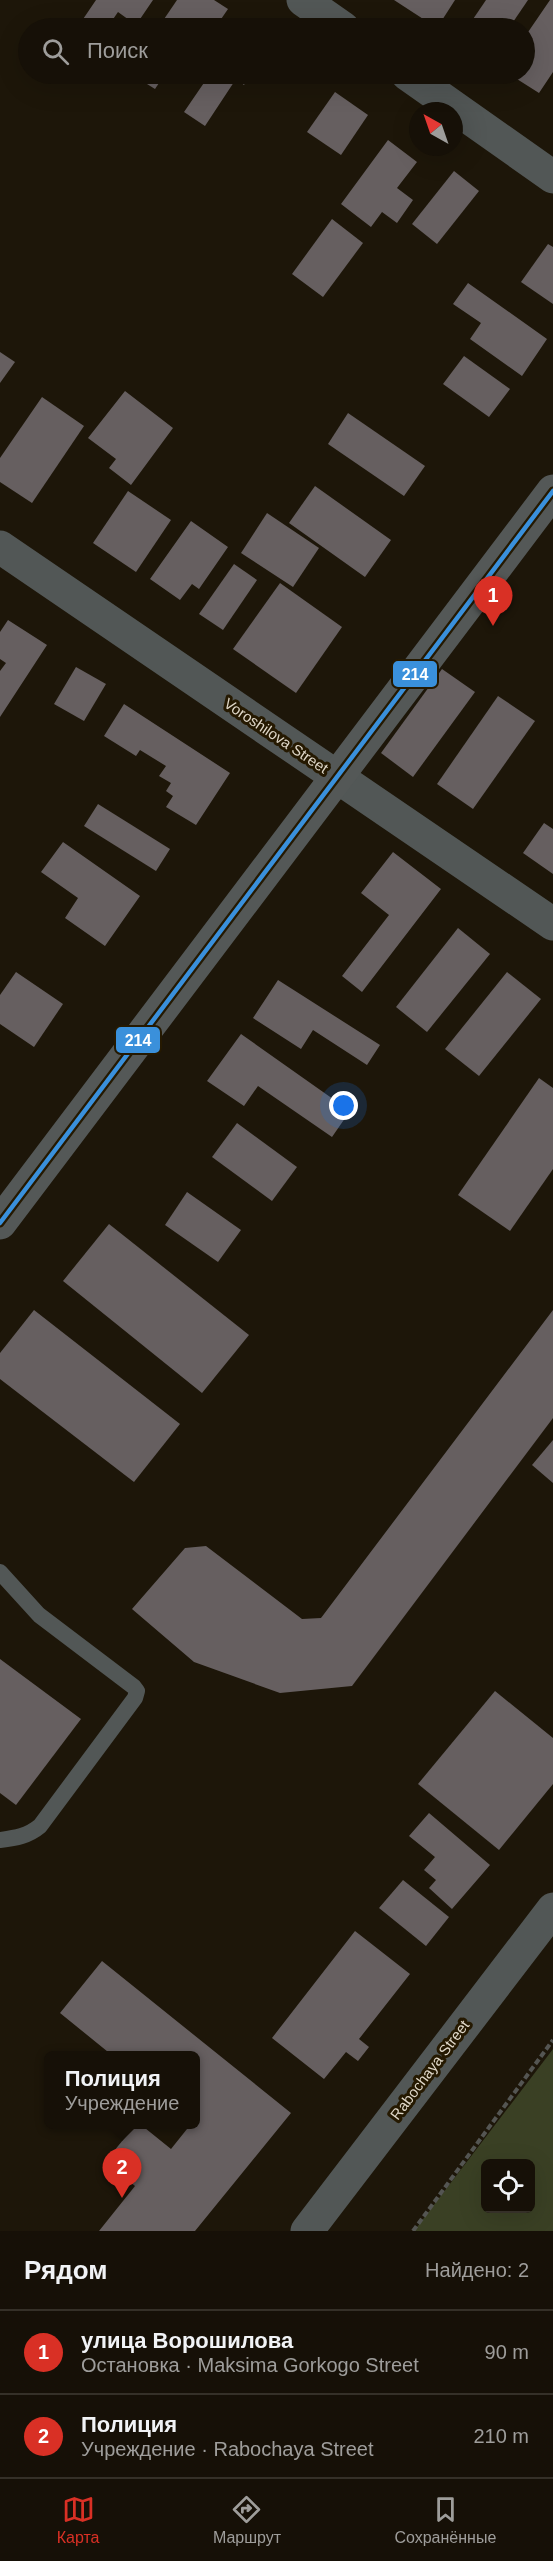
<!DOCTYPE html>
<html lang="ru">
<head>
<meta charset="utf-8">
<style>
  :root { --surface:#161007; --page:#1f1911; --text:#f1f3f6; --muted:#9e9d9b; --line:#353028; --accent:#d93025 }
  body { margin:0; font-family:Arial,sans-serif; background:var(--page); color:var(--text) }
  .controls { position:absolute; right:18px; bottom:18px; display:grid; overflow:hidden; border-radius:9px; box-shadow:0 6px 24px #0002 }
  .controls button { width:54px; height:54px; display:grid; place-items:center; padding:0; border:0; border-bottom:2px solid var(--line); background:var(--surface); color:var(--text); font:30px sans-serif }
  .compass { position:absolute; left:409px; top:102px; width:54px; height:54px; border-radius:50%; background:var(--surface); box-shadow:0 6px 24px #0002; rotate:320deg }
  .you { position:absolute; left:344px; top:1106px; width:21px; height:21px; margin:-15px; border:4px solid #fff; border-radius:50%; background:#1a73e8; box-shadow:0 0 0 9px #1a73e833 }
  .badge { display:grid; place-items:center; width:39px; height:39px; border-radius:50%; background:var(--accent); color:#fff; font-size:20px; font-weight:700 }
  .pin { position:absolute; translate:-50% -50px; filter:drop-shadow(0 2px 3px #0008) }
  .pin::after { content:''; position:absolute; top:32px; width:21px; height:18px; background:inherit; clip-path:polygon(0 0,100% 0,50% 100%) }
  .popup { position:absolute; left:44px; top:2051px; width:156px; height:78px; box-sizing:border-box; display:grid; place-content:center; border-radius:9px; background:var(--surface); filter:drop-shadow(0 2px 4px #0005); font-size:20px; white-space:nowrap; color:var(--muted) }
  .popup b { font-size:22px; color:var(--text) }
  .popup::after { content:''; position:absolute; left:50%; top:100%; margin-left:-12px; border:12px solid transparent; border-top-color:var(--surface) }
  .list { margin:0; padding:0; list-style:none }
  h2 { display:flex; justify-content:space-between; align-items:center; height:78px; margin:0; padding:0 24px; font-size:26px }
  h2 small { font-size:20px; font-weight:400; color:var(--muted) }
  .list li { display:grid; grid-template-columns:39px 1fr auto; gap:18px; align-items:center; box-sizing:border-box; height:84px; padding:0 24px; border-top:2px solid var(--line) }
  .list b { display:block; font-size:22px; white-space:nowrap }
  .list p { margin:0; font-size:20px; white-space:nowrap; color:var(--muted) }
  .list em { font-size:20px; font-style:normal; color:var(--muted) }
  .icon { flex:none; width:33px; height:33px; fill:none; stroke:currentColor; stroke-width:2; stroke-linecap:round; stroke-linejoin:round }
  .map { position:relative; flex:none; width:553px; height:2231px; overflow:hidden }
  .search { position:absolute; background:var(--surface); box-shadow:0 6px 24px #0002; left:18px; right:18px; top:18px; height:66px; display:flex; align-items:center; gap:15px; box-sizing:border-box; padding:0 21px; border-radius:33px; color:var(--muted); font-size:22px }
  .sheet { height:246px; background:var(--surface) }
  nav { display:flex; justify-content:space-around; align-items:center; box-sizing:border-box; height:84px; border-top:2px solid var(--line); background:var(--surface); font-size:16px; color:var(--muted) }
  nav a { display:grid; justify-items:center; gap:3px }
  nav .on { color:var(--accent) }
  .map>svg:first-child { display:block }
</style>
</head>
<body>
<div class="map">
<svg width="553" height="2231" viewBox="0 0 553 2231">
  <rect width="100%" height="100%" fill="#1d1609"/>
  <path fill="#3a4024" fill-rule="evenodd" d="M553 2049V2231H414ZM486 2164H530V2208H486Z"/>
  <g fill="#665f60">
    <path d="M96 0H153L136 25 118 12 107 28H77Z"/>
    <path d="M177 0H214L228 9 215 28H158Z"/>
    <path d="M394 0H455L437 28Z"/>
    <path d="M486 0H528L509 28H467Z"/>
    <path d="M550 0H553V72L539 93 509 74H524V38Z"/>
    <path d="M131 74H165L155 89Z"/>
    <path d="M210 74H251L244 85 236 79 205 126 184 112Z"/>
    <path d="M335 92 368 115 341 155 307 132Z"/>
    <path d="M388 140 417 162 397 188 413 200 397 223 382 212 371 227 341 204Z"/>
    <path d="M454 171 479 191 437 244 412 224Z"/>
    <path d="M332 219 363 243 323 297 292 274Z"/>
    <path d="M548 244 553 247V304L521 282Z"/>
    <path d="M468 283 547 339 522 376 470 339 481 323 453 304Z"/>
    <path d="M0 352 15 362 0 383Z"/>
    <path d="M464 356 510 389 489 417 443 384Z"/>
    <path d="M125 391 173 428 131 485 109 468 116 459 88 438Z"/>
    <path d="M42 397 84 426 32 503 0 482V458Z"/>
    <path d="M348 413 425 466 404 496 328 444Z"/>
    <path d="M315 486 391 540 365 577 289 523Z"/>
    <path d="M128 491 171 520 136 572 93 543Z"/>
    <path d="M267 513 319 548 293 587 241 553Z"/>
    <path d="M191 521 228 547 199 589 192 584 180 600 150 579Z"/>
    <path d="M234 564 257 580 223 630 199 614Z"/>
    <path d="M280 583 342 627 296 693 233 649Z"/>
    <path d="M8 620 47 645 0 717V671L6 663 0 659V632Z"/>
    <path d="M76 667 106 684 84 721 54 704Z"/>
    <path d="M442 669 475 692 413 777 381 753Z"/>
    <path d="M498 696 535 721 473 809 437 784Z"/>
    <path d="M124 704 230 773 196 825 166 807 173 796 166 791 171 783 159 776 166 766 140 750 136 756 104 736Z"/>
    <path d="M98 804 170 849 156 871 84 826Z"/>
    <path d="M544 823 553 829V874L523 853Z"/>
    <path d="M63 842 140 896 105 946 65 918 78 898 41 872Z"/>
    <path d="M393 852 441 889 362 992 342 976 389 915 361 893Z"/>
    <path d="M458 928 490 954 427 1032 396 1007Z"/>
    <path d="M16 972 63 1004 34 1047 0 1024V995Z"/>
    <path d="M507 972 541 999 479 1076 445 1049Z"/>
    <path d="M278 980 380 1045 367 1065 313 1030 301 1049 253 1018Z"/>
    <path d="M241 1034 350 1111 332 1137 258 1086 244 1106 207 1081Z"/>
    <path d="M539 1078 553 1088V1169L510 1231 458 1195Z"/>
    <path d="M237 1123 297 1167 272 1201 212 1157Z"/>
    <path d="M187 1192 241 1230 218 1262 165 1225Z"/>
    <path d="M109 1224 249 1335 202 1393 63 1281Z"/>
    <path d="M34 1310 180 1424 134 1482 0 1379V1353Z"/>
    <path d="M553 1310V1418L352 1686 280 1693 194 1662 132 1609 185 1548 206 1546 302 1619 321 1618Z"/>
    <path d="M553 1440V1483L532 1465Z"/>
    <path d="M0 1659 81 1719 16 1805 0 1793Z"/>
    <path d="M495 1691 553 1738V1784L499 1850 418 1784Z"/>
    <path d="M429 1813 490 1865 452 1909 429 1888 436 1880 424 1870 435 1857 409 1836Z"/>
    <path d="M403 1880 449 1917 426 1946 379 1908Z"/>
    <path d="M355 1931 410 1974 359 2039 369 2047 358 2061 346 2052 324 2079 272 2038Z"/>
    <path d="M102 1961 291 2113 195 2231H99L135 2186 105 2162 136 2124H140L171 2149 191 2124H195V2056H113L60 2013Z"/>
  </g>
  <g fill="none" stroke-linecap="round" stroke-linejoin="round">
    <path stroke="#545552" stroke-width="4" stroke-dasharray="6 3" stroke-linecap="butt" d="M413 2231 553 2040"/>
    <path stroke="#525756" stroke-width="16" d="M0 1572 39 1615 134 1687 137 1691 135 1698 40 1826C28 1836 16 1838 0 1840"/>
    <g stroke="#525756" stroke-width="33">
      <path d="M303 0 343 28"/>
      <path d="M407 74 553 177"/>
      <path d="M0 547 553 924"/>
      <path d="M307 2231 553 1909"/>
    </g>
    <path stroke="#545857" stroke-width="33" d="M0 1223 553 491"/>
    <g stroke="#251901" stroke-width="9">
      <path id="bus-1" d="M0 1223 553 491"/>
    </g>
    <use href="#bus-1" stroke="#3a90db" stroke-width="4.5"/>
  </g>
  <g text-anchor="middle" stroke-width="6" stroke-linejoin="round" paint-order="stroke">
    <g font-size="15" fill="#dfd7c8" stroke="#251901">
      <text transform="translate(276 736) rotate(34)" y="5">Voroshilova Street</text>
      <text transform="translate(430 2070) rotate(-53)" y="5">Rabochaya Street</text>
    </g>
  </g>
  <g stroke="#251901" stroke-width="2">
    <rect x="392" y="660" width="46" height="28" rx="6" fill="#3a90db"/>
    <rect x="115" y="1026" width="46" height="28" rx="6" fill="#3a90db"/>
  </g>
  <g font-size="16" text-anchor="middle" font-weight="bold" fill="#fff">
    <text x="415" y="680">214</text>
    <text x="138" y="1046">214</text>
  </g>
</svg>
<div class="controls">
<button><svg class="icon" aria-label="locate" viewBox="0 0 24 24"><circle cx="12" cy="12" r="6"/><path d="M12 2v4M12 18v4M2 12h4M18 12h4"/></svg></button>
</div>
<svg class="compass" viewBox="-18 -18 36 36"><path d="M0-13l5 13h-10z" fill="#e53935"/><path d="M0 13l5-13h-10z" fill="#9e9d9b"/></svg>
<div class="you"></div>
<div class="pin badge" style="left:493px;top:626px">1</div>
<div class="pin badge" style="left:122px;top:2198px">2</div>
<div class="popup"><b>Полиция</b>Учреждение</div>
<div class="search"><svg class="icon" aria-label="search" viewBox="0 0 24 24"><circle cx="10" cy="10" r="6"/><path d="M15 15l6 6"/></svg>Поиск</div>
</div>
<section class="sheet">
<h2>Рядом<small>Найдено: 2</small></h2>
<ul class="list">
<li><span class="badge">1</span><div><b>улица Ворошилова</b><p>Остановка · Maksima Gorkogo Street</p></div><em>90 m</em></li>
<li><span class="badge">2</span><div><b>Полиция</b><p>Учреждение · Rabochaya Street</p></div><em>210 m</em></li>
</ul>
</section>
<nav>
<a class="on"><svg class="icon" aria-label="map" viewBox="0 0 24 24"><path d="M3 6l6-2 6 2 6-2v14l-6 2-6-2-6 2zM9 4v14M15 6v14"/></svg>Карта</a>
<a><svg class="icon" aria-label="directions" viewBox="0 0 24 24"><path d="M12 3l9 9-9 9-9-9zM9 14v-3h6M13 9l2 2-2 2"/></svg>Маршрут</a>
<a><svg class="icon" aria-label="saved" viewBox="0 0 24 24"><path d="M7 4h10v16l-5-4-5 4z"/></svg>Сохранённые</a>
</nav>
</body>
</html>
